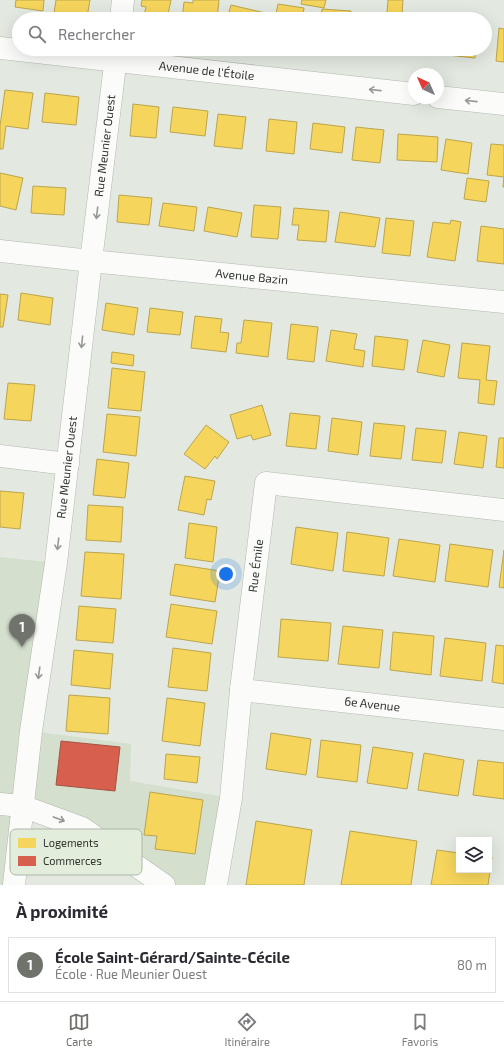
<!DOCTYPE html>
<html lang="fr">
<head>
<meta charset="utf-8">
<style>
  :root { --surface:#fff; --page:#f2f2f3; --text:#2b2b33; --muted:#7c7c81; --line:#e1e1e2; --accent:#6f736c }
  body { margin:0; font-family:"Exo 2",sans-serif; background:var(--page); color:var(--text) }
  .controls { position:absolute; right:12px; bottom:12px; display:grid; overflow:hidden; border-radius:0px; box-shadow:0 4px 16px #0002 }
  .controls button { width:36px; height:36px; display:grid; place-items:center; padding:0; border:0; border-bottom:1px solid var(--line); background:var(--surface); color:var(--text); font:20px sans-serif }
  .compass { position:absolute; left:408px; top:68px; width:36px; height:36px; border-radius:50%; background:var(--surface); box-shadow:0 4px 16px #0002; rotate:315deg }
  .you { position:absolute; left:226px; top:574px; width:14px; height:14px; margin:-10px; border:3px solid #fff; border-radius:50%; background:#1a73e8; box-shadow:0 0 0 6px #1a73e833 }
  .badge { display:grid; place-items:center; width:26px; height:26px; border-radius:50%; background:var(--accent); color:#fff; font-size:13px; font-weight:700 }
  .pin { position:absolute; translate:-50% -33px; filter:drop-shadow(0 1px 2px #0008) }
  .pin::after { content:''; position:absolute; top:21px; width:14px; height:12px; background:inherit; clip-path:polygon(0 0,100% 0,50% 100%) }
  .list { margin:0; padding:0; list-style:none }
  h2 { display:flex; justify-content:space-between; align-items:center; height:52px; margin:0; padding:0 16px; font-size:17px }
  h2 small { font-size:13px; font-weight:400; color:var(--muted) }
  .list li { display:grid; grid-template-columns:26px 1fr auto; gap:12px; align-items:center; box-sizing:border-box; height:56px; margin:0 8px 8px; padding:0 8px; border:1px solid var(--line); border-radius:0px }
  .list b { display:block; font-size:15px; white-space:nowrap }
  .list p { margin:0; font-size:13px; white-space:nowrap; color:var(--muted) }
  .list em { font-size:13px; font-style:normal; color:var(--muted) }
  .icon { flex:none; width:22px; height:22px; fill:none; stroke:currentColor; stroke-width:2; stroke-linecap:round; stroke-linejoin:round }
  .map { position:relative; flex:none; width:504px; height:885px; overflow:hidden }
  .search { position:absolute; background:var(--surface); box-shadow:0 4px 16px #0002; left:12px; right:12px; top:12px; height:44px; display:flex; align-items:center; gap:10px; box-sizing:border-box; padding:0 14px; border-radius:22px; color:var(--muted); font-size:15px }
  .sheet { height:116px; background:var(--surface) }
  nav { display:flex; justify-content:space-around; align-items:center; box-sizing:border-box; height:56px; border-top:1px solid var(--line); background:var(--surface); font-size:11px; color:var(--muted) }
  nav a { display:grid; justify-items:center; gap:2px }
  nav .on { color:var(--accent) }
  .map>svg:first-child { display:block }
</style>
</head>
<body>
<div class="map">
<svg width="504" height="885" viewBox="0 0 504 885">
  <rect width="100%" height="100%" fill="#e3e9e0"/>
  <path fill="#d4dfce" d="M0 557 56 563 31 731 131 744 130 781 231 798 216 885H164L22 806 14 885H0Z"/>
  <g fill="#f6d55c" stroke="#bba54e">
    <path d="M16 0H44L43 11 15 7Z"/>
    <path d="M56 0H90L87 17 54 13Z"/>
    <path d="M142 0H171L167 19H143L146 7 141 6Z"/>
    <path d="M193 0H219L217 19H182L184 2 193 3Z"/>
    <path d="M302 0H326L324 8 301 4Z"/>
    <path d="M388 0H403L402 14 387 13Z"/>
    <path d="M278 4 304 8 302 19H275Z"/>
    <path d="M231 5 265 13 263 19H227Z"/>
    <path d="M322 9 351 11 350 19H321Z"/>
    <path d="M360 13 388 16V19H359Z"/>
    <path d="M499 28 504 29V62L496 61Z"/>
    <path d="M410 49H476L475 58 410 51Z"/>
    <path d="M5 90 33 93 28 129 6 126 3 149H0V126Z"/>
    <path d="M45 93 79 97 76 125 42 122Z"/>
    <path d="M133 104 159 107 156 138 130 136Z"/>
    <path d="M173 107 208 111 205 136 170 132Z"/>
    <path d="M218 114 246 117 242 149 214 146Z"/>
    <path d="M269 119 297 122 294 154 266 151Z"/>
    <path d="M313 123 345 127 342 153 310 149Z"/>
    <path d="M356 127 384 130 380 163 352 160Z"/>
    <path d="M398 134 438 137 437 162 397 160Z"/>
    <path d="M446 139 472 143 468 174 441 170Z"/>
    <path d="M491 144 504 145V187H503L504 177 487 175Z"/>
    <path d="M0 173 23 178 16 210 0 206Z"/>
    <path d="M467 178 489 181 486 202 464 199Z"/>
    <path d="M33 186 66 188 64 215 31 213Z"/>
    <path d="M119 195 152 198 149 225 117 222Z"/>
    <path d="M163 203 197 207 194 231 159 226Z"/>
    <path d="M254 205 281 207 278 239 251 237Z"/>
    <path d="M208 207 242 213 237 237 204 231Z"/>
    <path d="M294 208 329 211 326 242 297 240 299 225H292Z"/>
    <path d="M340 212 380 218 375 247 335 242Z"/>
    <path d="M386 218 414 221 410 256 382 253Z"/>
    <path d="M451 220 461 222 455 261 427 257 433 222 450 224Z"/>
    <path d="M481 226 504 229V264L477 261Z"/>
    <path d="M21 293 53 298 50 325 18 320Z"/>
    <path d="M0 294 8 295 3 327H0Z"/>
    <path d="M106 303 138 308 134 335 102 330Z"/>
    <path d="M150 308 183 312 180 335 147 332Z"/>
    <path d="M195 316 222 319 220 332 229 333 226 352 191 348Z"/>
    <path d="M244 320 272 323 268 357 236 353 237 343H241Z"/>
    <path d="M291 324 318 327 314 362 287 359Z"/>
    <path d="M331 330 357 334 354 349 365 351 363 367 326 361Z"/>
    <path d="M375 336 408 340 404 370 372 366Z"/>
    <path d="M423 340 450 345 444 377 417 372Z"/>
    <path d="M462 343 490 346 486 380 497 381 494 405 478 403 480 380 458 378Z"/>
    <path d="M112 352 134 355 133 366 111 363Z"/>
    <path d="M112 368 145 372 141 411 108 408Z"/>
    <path d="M8 383 35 385 31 421 4 419Z"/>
    <path d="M262 405 271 435 253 440 251 435 237 439 230 415Z"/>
    <path d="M290 413 320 416 316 449 286 446Z"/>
    <path d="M107 414 140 417 136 456 103 452Z"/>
    <path d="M332 418 362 422 358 455 328 451Z"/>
    <path d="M374 423 405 426 401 459 370 456Z"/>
    <path d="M206 425 229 442 217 459 215 456 205 469 184 454Z"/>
    <path d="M416 428 446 431 442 463 412 460Z"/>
    <path d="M459 432 487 436 483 468 454 464Z"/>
    <path d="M499 438H504V468L496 467Z"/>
    <path d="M97 459 129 463 125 498 93 495Z"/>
    <path d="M185 476 215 481 211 500 207 499 204 515 178 510Z"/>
    <path d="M0 491 24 493 20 529 0 527Z"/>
    <path d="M88 505 123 507 121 542 86 540Z"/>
    <path d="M189 523 217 527 213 562 185 558Z"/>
    <path d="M296 527 338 533 333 571 291 564Z"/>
    <path d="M347 532 389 538 384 576 343 571Z"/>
    <path d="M399 539 440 545 435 582 393 576Z"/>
    <path d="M450 544 493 550 488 587 445 581Z"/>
    <path d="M504 550V588L499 587Z"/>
    <path d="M85 552 124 554 121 599 81 596Z"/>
    <path d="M175 564 220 571 215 602 170 595Z"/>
    <path d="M171 604 217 611 212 644 166 637Z"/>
    <path d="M79 606 116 609 113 643 76 640Z"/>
    <path d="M281 619 331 623 328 661 278 657Z"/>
    <path d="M343 626 383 630 379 668 338 664Z"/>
    <path d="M393 632 434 636 431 675 390 670Z"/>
    <path d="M445 638 486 643 482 681 440 676Z"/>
    <path d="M496 645 504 646V684L492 682Z"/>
    <path d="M173 648 211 653 207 691 168 687Z"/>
    <path d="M74 650 113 654 110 689 71 685Z"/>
    <path d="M69 695 110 698 108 734 66 731Z"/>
    <path d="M167 698 205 703 200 746 162 741Z"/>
    <path d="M271 733 311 739 306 775 266 769Z"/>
    <path d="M321 740 361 745 357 782 317 777Z"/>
    <path d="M373 747 413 753 407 789 367 783Z"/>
    <path d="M424 753 464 760 458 796 418 790Z"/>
    <path d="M166 754 200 757 197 783 164 779Z"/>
    <path d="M478 760 504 763V799L473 795Z"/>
    <path d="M150 792 203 800 195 854 155 849 157 836 144 835Z"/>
    <path d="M256 821 312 830 304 885H246Z"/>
    <path d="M350 831 417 841 411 885H341Z"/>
    <path d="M437 850 459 853V870H489V857H492L488 885H431Z"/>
  </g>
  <path fill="#d6604d" stroke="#a45344" d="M61 741 120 747 115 791 56 785Z"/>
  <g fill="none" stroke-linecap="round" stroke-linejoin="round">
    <g stroke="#b3b8b0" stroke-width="23">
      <g id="minor">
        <path d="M121 19 123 0"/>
        <path id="s1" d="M0 48 414 94"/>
        <path d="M438 97 504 104"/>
        <path id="s2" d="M0 251 91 261 504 302"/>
        <path d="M0 456 68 464"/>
        <path id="s3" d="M241 690 504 719"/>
        <path d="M0 804 22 806 82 828 164 885"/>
        <path id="s4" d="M14 885 31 731 56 563 91 261 117 49"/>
        <path id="s5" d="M216 885 231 798 241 690 266 483 504 510"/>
      </g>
    </g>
    <use href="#minor" stroke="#fbfcfa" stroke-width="22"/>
  </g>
  <defs><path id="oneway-shaft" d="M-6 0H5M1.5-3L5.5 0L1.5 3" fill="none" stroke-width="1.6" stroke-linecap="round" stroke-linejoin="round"/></defs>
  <g stroke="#969894">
    <use href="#oneway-shaft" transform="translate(375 90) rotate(-174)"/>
    <use href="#oneway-shaft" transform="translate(471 101) rotate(-174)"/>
    <use href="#oneway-shaft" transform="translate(97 213) rotate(97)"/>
    <use href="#oneway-shaft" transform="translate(82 342) rotate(96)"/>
    <use href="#oneway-shaft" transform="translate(58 544) rotate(97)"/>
    <use href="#oneway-shaft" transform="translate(39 673) rotate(98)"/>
    <use href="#oneway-shaft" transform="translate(59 819) rotate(20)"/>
  </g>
  <g text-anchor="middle" stroke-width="4" stroke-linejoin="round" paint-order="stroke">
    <g font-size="12" fill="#30342e" stroke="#e2eddc">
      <text dy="4" stroke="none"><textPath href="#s1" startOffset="208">Avenue de l'Étoile</textPath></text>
      <text dy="4" stroke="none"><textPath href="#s4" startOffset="745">Rue Meunier Ouest</textPath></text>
      <text dy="4" stroke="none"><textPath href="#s2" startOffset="253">Avenue Bazin</textPath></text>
      <text dy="4" stroke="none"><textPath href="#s4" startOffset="421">Rue Meunier Ouest</textPath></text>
      <text dy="4" stroke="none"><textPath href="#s5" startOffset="322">Rue Émile</textPath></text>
      <text dy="4" stroke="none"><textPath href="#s3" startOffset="132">6e Avenue</textPath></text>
    </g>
  </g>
  <rect x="10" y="829" width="132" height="46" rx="6" fill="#e2eddc" stroke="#adb6a8" stroke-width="1"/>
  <rect x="18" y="838" width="18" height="10" fill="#f6d55c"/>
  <rect x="18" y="856" width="18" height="10" fill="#d6604d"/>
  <g font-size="11" fill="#30342e">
    <text x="43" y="847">Logements</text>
    <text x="43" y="865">Commerces</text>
  </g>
</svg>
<div class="controls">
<button><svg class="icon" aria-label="layers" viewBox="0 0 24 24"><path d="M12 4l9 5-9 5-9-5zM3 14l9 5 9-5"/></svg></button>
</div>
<svg class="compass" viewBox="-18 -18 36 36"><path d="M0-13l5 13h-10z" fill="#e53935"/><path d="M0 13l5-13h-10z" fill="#7c7c81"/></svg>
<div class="you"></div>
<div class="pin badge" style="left:22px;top:647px">1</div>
<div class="search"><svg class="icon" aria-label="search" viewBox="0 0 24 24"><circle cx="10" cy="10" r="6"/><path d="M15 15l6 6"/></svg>Rechercher</div>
</div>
<section class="sheet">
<h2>À proximité<small></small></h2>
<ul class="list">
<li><span class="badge">1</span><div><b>École Saint-Gérard/Sainte-Cécile</b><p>École · Rue Meunier Ouest</p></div><em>80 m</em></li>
</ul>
</section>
<nav>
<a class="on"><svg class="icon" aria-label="map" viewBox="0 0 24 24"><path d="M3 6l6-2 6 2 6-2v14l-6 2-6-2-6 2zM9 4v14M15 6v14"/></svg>Carte</a>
<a><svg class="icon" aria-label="directions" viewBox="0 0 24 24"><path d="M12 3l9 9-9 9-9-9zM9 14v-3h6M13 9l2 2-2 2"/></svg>Itinéraire</a>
<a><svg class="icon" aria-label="saved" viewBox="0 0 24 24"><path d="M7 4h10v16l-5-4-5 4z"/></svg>Favoris</a>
</nav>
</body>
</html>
